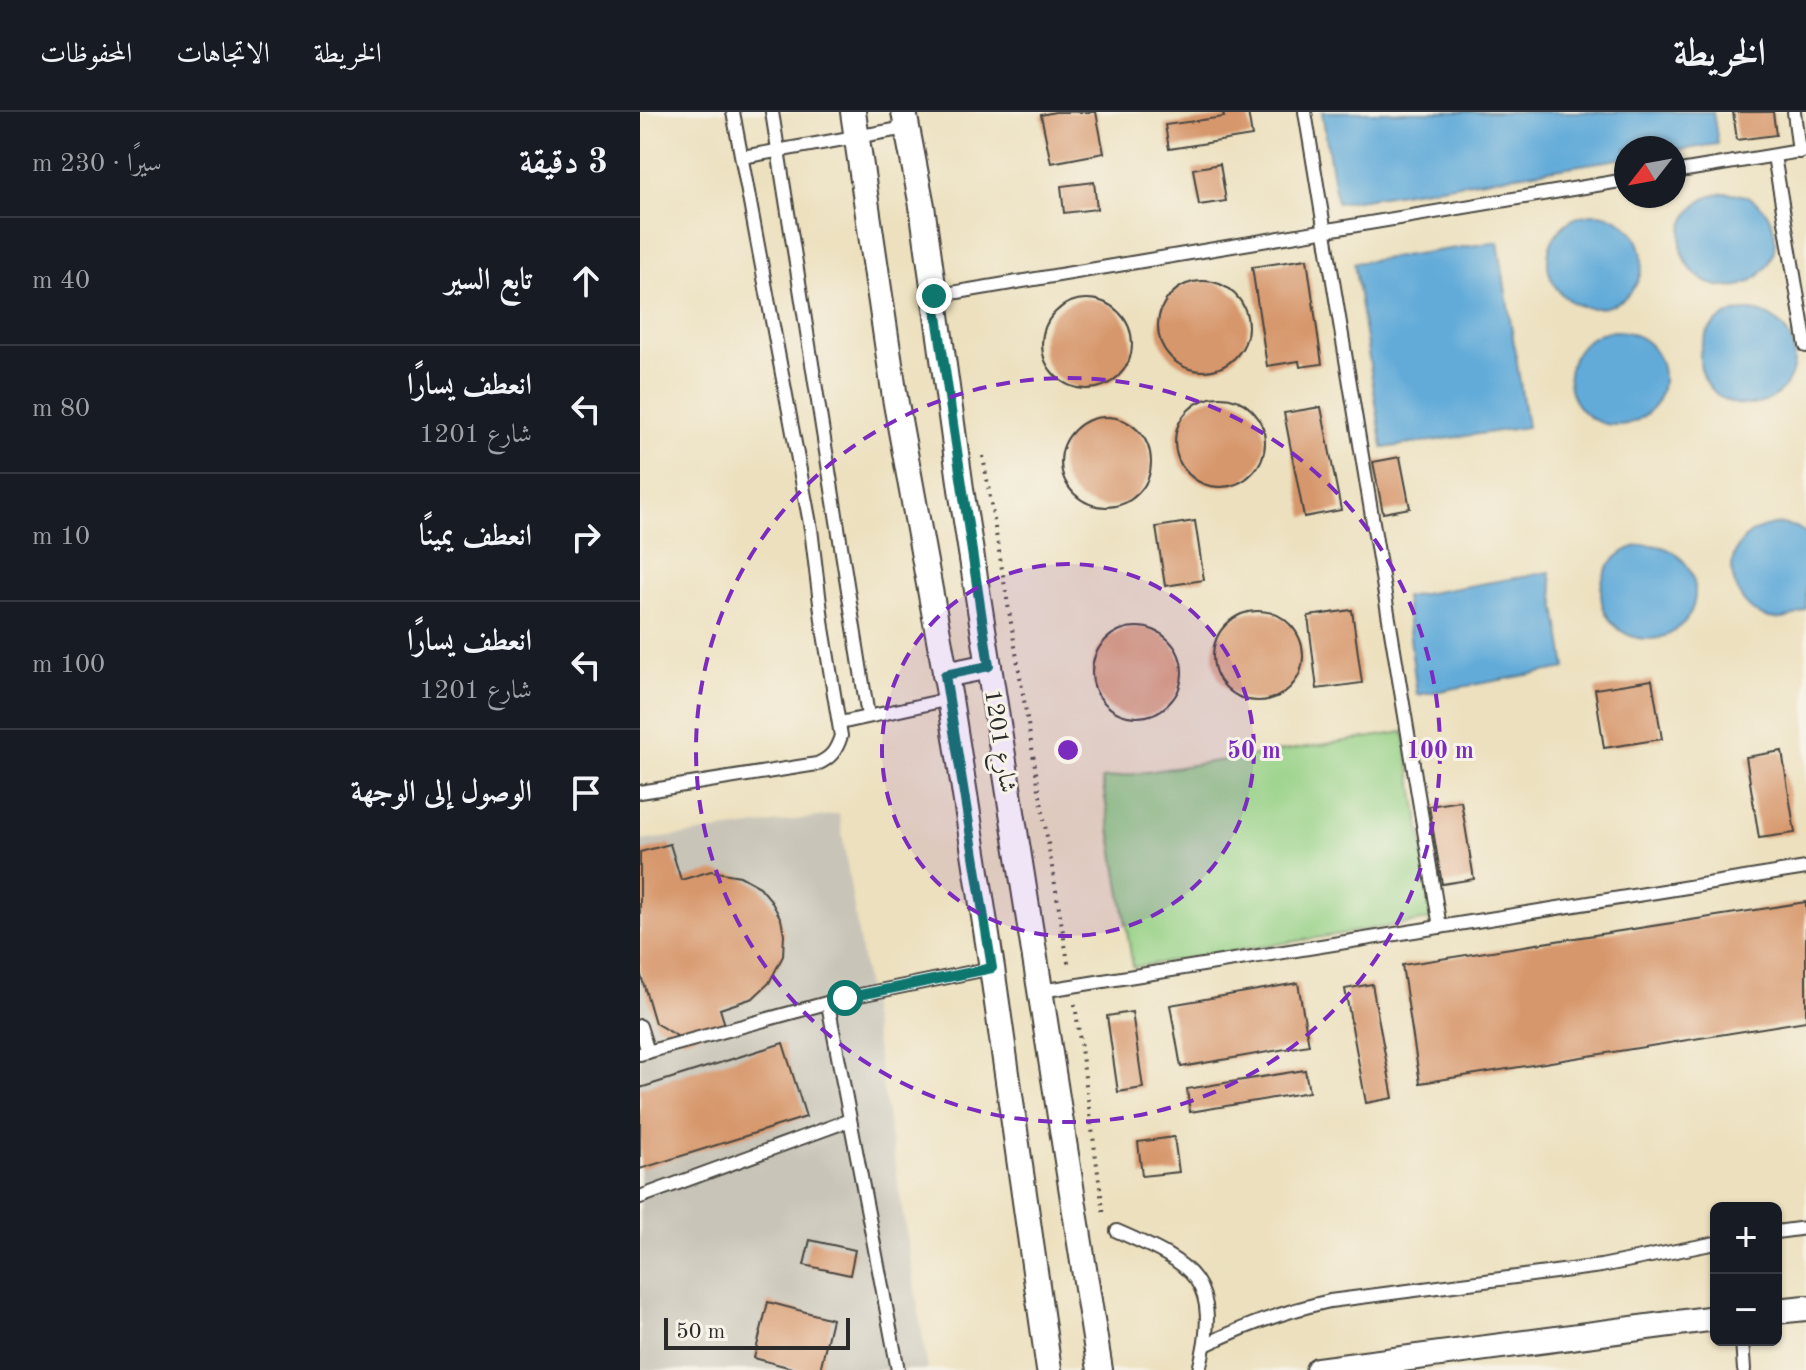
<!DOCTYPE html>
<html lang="ar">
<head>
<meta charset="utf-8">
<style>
  :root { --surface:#171b24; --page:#20242c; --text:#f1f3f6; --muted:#9ea1a6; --line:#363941 }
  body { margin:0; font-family:"Old Standard TT",Amiri,serif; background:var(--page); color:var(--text); direction:rtl }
  .controls { position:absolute; right:24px; bottom:24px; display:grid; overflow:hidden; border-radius:12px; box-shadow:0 2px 6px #0004 }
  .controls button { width:72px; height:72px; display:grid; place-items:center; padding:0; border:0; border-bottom:2px solid var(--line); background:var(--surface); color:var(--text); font:40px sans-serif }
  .compass { position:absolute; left:974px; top:24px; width:72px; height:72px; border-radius:50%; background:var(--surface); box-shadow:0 2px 6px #0004; rotate:239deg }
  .scale { position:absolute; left:24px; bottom:20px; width:186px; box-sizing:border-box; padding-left:8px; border:4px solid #2b2b2b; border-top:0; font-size:22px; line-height:28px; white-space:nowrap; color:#2b2b2b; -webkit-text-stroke:6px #f7f3e8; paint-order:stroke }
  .stop { position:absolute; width:24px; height:24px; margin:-18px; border:6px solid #0f766e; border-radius:50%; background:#fff }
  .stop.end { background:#0f766e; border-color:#fff; box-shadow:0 2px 8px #0008 }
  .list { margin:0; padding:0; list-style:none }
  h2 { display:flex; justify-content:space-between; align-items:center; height:104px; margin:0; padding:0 32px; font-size:34px }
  h2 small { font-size:26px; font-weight:400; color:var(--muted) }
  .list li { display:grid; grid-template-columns:52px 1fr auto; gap:24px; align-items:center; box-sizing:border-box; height:128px; padding:0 32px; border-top:2px solid var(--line) }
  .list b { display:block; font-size:30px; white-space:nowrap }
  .list p { margin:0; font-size:26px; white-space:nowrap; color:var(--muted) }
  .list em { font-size:26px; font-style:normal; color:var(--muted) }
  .icon { flex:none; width:44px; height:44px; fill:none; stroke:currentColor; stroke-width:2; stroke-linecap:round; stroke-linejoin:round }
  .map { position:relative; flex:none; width:1166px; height:1258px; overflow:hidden; direction:ltr }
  header { display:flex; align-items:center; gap:48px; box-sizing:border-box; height:112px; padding:0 40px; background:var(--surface); border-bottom:2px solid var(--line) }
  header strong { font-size:38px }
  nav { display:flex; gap:44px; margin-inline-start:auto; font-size:28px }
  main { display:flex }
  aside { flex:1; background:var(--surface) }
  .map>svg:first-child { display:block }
</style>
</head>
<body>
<header>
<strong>الخريطة</strong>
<nav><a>الخريطة</a><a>الاتجاهات</a><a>المحفوظات</a></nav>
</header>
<main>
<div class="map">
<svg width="1166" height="1258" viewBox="0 0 1166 1258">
  <rect width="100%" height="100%" fill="#f7f3e8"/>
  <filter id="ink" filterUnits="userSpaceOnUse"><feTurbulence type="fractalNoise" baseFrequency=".0125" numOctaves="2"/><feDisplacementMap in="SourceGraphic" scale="16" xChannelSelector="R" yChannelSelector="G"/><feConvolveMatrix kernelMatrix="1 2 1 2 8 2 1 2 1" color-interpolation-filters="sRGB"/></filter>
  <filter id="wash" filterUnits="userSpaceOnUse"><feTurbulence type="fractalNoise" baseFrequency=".006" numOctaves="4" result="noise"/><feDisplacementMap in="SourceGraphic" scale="32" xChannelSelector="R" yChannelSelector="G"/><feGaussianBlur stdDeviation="1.8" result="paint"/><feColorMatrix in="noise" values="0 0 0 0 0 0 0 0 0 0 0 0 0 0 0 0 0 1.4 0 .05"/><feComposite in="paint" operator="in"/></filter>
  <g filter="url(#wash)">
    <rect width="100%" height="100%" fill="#ece0be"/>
    <path fill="#c8c4b8" d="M199 702 288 1258H0V729Z"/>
    <path fill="#94d084" stroke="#607e58" stroke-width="2" d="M764 620 795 807 493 855 462 667Z"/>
    <g fill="#62abd9" stroke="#466b82" stroke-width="2">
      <path d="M682 0H1073L1078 32 1034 39V36H986V46L697 91Z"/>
      <circle cx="1088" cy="128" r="47"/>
      <circle cx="955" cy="149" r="47"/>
      <path d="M858 130 887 315 743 336 714 151Z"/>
      <circle cx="1107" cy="246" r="47"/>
      <circle cx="976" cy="266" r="47"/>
      <path d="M1141 412 1156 415 1166 421V497C1103 542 1050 421 1141 412Z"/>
      <circle cx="1008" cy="480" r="47"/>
      <path d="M910 460 926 556 777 583 765 485Z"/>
    </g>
    <g id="blocks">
      <g fill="#d7976c">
        <path d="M415 0H456L464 41 411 51 401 3Z"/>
        <path d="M583 0H608L612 24 529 37 525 13 584 5Z"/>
        <path d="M1093 0H1133L1136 23 1097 28Z"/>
        <path d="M580 52 586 89 559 93 553 57Z"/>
        <path d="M454 70 457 97 424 101 421 74Z"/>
        <path d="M667 147 682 252 660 255 659 249 627 254 612 155Z"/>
        <circle cx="563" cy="214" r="45"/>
        <circle cx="447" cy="232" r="45"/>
        <circle cx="580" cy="330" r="45"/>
        <path d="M681 295 701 398 664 405 644 301Z"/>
        <circle cx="466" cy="350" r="45"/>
        <path d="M760 345 770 396 743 401 733 350Z"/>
        <path d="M555 409 564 468 525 474 516 415Z"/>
        <path d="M712 498 722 571 677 577 668 504Z"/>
        <circle cx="618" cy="544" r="45"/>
        <circle cx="497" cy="560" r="45"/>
        <path d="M1012 568 1022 627 964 636 955 577Z"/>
        <path d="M1142 639 1155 721 1119 726 1106 645Z"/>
        <path d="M821 689 834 767 802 772 789 694Z"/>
        <path d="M30 732 41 768 71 759 100 764 120 775 130 787 141 807 144 822 143 844 129 871 113 886 80 897 85 913 44 928 15 911 0 860V740Z"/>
        <path d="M1166 790V909L780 971 762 853Z"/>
        <path d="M658 871 669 933 541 955 530 893Z"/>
        <path d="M732 872 753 986 726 991 705 877Z"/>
        <path d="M492 900 503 976 478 980 467 904Z"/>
        <path d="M143 931 166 1005 0 1057V976Z"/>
        <path d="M665 958 669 980 550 1000 547 977Z"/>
        <path d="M534 1025 539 1060 502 1064 498 1030Z"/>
        <path d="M170 1128 215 1138 210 1163 164 1153Z"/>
        <path d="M128 1190 192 1207 180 1258H159L114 1246Z"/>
      </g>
    </g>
  </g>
  <g filter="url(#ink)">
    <use href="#blocks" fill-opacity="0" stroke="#484641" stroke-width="2"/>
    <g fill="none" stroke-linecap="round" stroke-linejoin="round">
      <g stroke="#484641" stroke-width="16">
        <g id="service">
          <path d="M132 0 228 604"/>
          <path d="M665 0 800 815"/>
          <path d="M1154 0 1159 40"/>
          <path d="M1134 44 1166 234"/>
          <path d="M102 45 266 16"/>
          <path d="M1034 60 1166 38"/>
          <path d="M294 184 986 68"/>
          <path d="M200 611 310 587"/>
          <path d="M0 680 177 652C191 646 196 639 201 624L183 516 171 417 93 0"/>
          <path d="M401 879 1166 756"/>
          <path d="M188 892 258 1258"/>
          <path d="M0 914 8 940"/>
          <path d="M0 942 205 886 352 856"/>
          <path d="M0 1085 210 1008"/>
          <path d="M477 1119C555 1153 582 1168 559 1258"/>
          <path d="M1136 1120 1166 1116"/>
          <path d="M1102 1228 1104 1258"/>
          <path d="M565 1233C606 1213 645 1199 690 1189L961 1154 1076 1131"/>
        </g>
      </g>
      <g stroke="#484641" stroke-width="28">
        <g id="minor">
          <path d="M213 0 255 286 310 587 352 856 409 1258"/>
          <path d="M264 0 282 94 321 377 460 1258"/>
          <path d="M305 563 349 554"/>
          <path d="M1136 1199 1166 1196"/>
          <path d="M678 1258 1076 1206"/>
        </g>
      </g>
      <g stroke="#484641" stroke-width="4" stroke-dasharray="2 6" stroke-linecap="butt">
        <path d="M343 344 429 856"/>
        <path d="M435 892 464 1105"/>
      </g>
      <use href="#service" stroke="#fff" stroke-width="12"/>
      <use href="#minor" stroke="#fff" stroke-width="24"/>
    </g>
  </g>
  <g fill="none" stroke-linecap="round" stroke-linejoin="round" filter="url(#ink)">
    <path stroke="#0f766e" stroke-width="10" d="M205 886 352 856 305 563 349 554 294 184"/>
  </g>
  <circle cx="428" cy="638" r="186" fill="#7b2cbf" fill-opacity=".12"/>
  <g fill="none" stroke="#7b2cbf" stroke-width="4" stroke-dasharray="14 10">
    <circle cx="428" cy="638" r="186"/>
    <circle cx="428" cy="638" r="372"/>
  </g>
  <g text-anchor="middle" stroke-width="6" stroke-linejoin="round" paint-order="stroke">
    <g font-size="24" fill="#2b2b2b" stroke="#f7f3e8">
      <text transform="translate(361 629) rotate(81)" y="8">شارع 1201</text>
    </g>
  </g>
  <circle cx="428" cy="638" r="12" fill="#7b2cbf" stroke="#f7f3e8" stroke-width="4"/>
  <g font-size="24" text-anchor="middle" font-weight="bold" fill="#7b2cbf" stroke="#f7f3e8" stroke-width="6" stroke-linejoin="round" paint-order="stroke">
    <text x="614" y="646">50 m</text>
    <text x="800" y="646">100 m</text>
  </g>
</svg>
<div class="controls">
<button>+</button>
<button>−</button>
</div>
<svg class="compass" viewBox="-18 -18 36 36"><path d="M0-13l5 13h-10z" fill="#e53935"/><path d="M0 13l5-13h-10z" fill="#9ea1a6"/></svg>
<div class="scale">50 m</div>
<div class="stop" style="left:205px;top:886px"></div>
<div class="stop end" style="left:294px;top:184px"></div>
</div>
<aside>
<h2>3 دقيقة<small>سيرًا · 230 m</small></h2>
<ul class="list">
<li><svg class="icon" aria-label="ahead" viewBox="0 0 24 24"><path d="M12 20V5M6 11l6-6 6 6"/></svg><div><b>تابع السير</b></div><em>40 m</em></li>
<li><svg class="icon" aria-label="left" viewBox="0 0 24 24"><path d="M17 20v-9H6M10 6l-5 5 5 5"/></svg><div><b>انعطف يسارًا</b><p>شارع 1201</p></div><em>80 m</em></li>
<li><svg class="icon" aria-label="right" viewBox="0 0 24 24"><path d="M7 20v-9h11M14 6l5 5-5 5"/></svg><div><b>انعطف يمينًا</b></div><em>10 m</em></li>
<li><svg class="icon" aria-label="left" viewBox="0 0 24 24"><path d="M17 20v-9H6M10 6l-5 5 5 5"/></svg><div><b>انعطف يسارًا</b><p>شارع 1201</p></div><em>100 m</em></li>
<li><svg class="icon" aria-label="arrive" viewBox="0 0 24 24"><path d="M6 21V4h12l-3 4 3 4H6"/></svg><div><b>الوصول إلى الوجهة</b></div></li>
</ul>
</aside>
</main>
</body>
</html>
